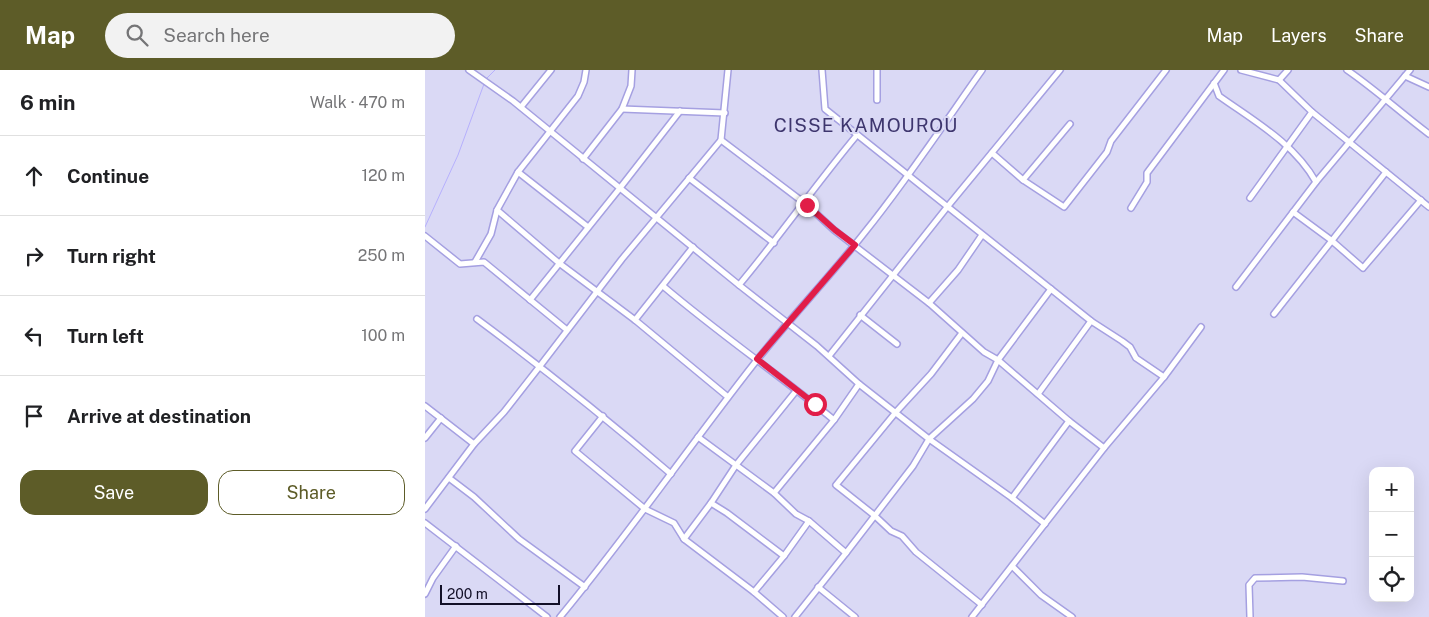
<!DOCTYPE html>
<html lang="en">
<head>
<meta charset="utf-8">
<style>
  :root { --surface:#fff; --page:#f2f2f2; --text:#202124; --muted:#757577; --line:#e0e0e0; --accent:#5d5c28 }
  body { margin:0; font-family:"Public Sans",sans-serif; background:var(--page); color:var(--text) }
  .controls { position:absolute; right:15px; bottom:15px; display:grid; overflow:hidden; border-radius:10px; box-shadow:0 5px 20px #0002 }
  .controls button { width:45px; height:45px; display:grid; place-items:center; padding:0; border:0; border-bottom:1px solid var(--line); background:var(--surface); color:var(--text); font:25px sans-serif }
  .scale { position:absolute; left:15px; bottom:12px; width:120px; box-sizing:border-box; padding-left:5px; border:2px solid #120f27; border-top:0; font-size:14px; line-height:18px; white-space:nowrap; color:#120f27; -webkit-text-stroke:4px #dad9f5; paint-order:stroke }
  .stop { position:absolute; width:15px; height:15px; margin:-11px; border:4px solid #e11d48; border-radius:50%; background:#fff }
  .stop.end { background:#e11d48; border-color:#fff; box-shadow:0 1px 5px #0008 }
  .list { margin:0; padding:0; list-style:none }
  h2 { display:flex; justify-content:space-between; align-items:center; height:65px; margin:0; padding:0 20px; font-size:21px }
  h2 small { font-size:16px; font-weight:400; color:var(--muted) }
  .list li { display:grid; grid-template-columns:32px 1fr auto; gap:15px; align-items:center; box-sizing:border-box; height:80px; padding:0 20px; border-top:1px solid var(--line) }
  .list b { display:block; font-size:19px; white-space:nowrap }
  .list em { font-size:16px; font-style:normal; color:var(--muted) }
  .actions { display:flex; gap:10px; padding:15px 20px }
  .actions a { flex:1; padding:11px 0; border:1px solid var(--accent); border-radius:15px; text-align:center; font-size:18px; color:var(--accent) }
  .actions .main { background:var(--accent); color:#fff }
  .icon { flex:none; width:28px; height:28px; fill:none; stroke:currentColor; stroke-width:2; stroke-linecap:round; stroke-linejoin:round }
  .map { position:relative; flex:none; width:1004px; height:547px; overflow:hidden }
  header { display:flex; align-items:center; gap:30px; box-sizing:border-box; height:70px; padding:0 25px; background:var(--accent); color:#fff }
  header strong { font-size:24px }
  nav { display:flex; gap:28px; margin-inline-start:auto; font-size:18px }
  .search { width:350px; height:45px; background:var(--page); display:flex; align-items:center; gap:12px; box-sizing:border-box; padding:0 18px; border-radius:28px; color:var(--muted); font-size:19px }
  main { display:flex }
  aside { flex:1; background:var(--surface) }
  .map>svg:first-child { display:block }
</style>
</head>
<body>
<header>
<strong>Map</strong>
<div class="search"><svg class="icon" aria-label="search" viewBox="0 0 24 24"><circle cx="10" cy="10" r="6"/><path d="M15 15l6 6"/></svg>Search here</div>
<nav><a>Map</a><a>Layers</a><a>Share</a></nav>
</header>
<main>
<aside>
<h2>6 min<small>Walk · 470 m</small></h2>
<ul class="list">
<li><svg class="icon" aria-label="ahead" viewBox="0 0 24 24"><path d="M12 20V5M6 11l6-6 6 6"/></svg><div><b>Continue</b></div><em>120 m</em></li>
<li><svg class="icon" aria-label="right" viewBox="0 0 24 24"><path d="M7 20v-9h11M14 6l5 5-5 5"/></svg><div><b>Turn right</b></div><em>250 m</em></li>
<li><svg class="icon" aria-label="left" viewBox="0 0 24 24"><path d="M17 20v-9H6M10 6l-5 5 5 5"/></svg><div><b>Turn left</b></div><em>100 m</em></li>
<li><svg class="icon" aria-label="arrive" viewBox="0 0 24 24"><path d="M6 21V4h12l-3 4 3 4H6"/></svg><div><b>Arrive at destination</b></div></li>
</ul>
<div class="actions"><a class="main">Save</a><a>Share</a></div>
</aside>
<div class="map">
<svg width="1004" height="547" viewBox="0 0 1004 547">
  <rect width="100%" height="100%" fill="#dad9f5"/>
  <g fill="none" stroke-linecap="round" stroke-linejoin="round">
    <g stroke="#b6b0fd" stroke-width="1">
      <path d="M62 8 70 0"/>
      <path d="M0 157 33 85 59 14"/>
    </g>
    <g stroke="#a5a0e1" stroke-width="8">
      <g id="minor">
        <path d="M44 0 88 31 314 215 392 276 434 314 504 369 587 428 644 351 679 378"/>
        <path d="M397 0 400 39 666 251 697 271 705 277 711 288 739 307"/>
        <path d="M816 0 854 10 887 42 1004 137"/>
        <path d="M922 0C951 20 976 43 1004 64"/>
        <path d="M980 6 1004 17"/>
        <path d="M854 10 863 0"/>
        <path d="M789 13 794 26C829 51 869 73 891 112L811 217"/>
        <path d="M452 30V0"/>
        <path d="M96 37 126 0"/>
        <path d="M197 39 300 43"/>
        <path d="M296 70 382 135 409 160 504 233 533 200 557 165"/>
        <path d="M567 83 598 110 639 137 682 82 686 71 741 0"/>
        <path d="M158 89 197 39 206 16 207 0"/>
        <path d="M93 102 163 157"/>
        <path d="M264 108 349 173"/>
        <path d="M598 110 645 54"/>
        <path d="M891 112 985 0"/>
        <path d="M825 128 887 42"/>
        <path d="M706 138 722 112V103L799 0"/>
        <path d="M72 140 134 193 210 250 303 327"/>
        <path d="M868 142 906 170 938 198 996 130"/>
        <path d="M0 166 35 194 59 192 142 260"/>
        <path d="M50 192 66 164 72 140 93 102 153 26 159 12 161 0"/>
        <path d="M314 215C355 166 391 114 432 65"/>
        <path d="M238 216C293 263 353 304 409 350"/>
        <path d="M105 230 195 118 255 41"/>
        <path d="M504 233 559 282 573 290 644 351"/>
        <path d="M849 244 961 102"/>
        <path d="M435 245 472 274"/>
        <path d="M52 249C118 298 183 350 246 404"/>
        <path d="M210 250 268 177"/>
        <path d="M537 263 506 304 471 342 411 415 449 445 466 461 477 466 491 482 557 535"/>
        <path d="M404 286 523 136 635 0"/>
        <path d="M613 324 666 251"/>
        <path d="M0 336 49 374"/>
        <path d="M178 346 150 381 220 439 249 453 259 469 329 522 358 547"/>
        <path d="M273 367 349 423 371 444 384 451 421 483"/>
        <path d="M0 368 16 348"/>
        <path d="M24 408 49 427 94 469 160 517"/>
        <path d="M349 423 409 350 434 314"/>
        <path d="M587 428 620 454"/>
        <path d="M286 433 302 443 359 486"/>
        <path d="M0 439 49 374 79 342 115 296 197 189 296 70 303 0"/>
        <path d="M0 453 122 547"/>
        <path d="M259 469 286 433 311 395 371 321"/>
        <path d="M587 496 616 525 647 547"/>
        <path d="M393 517 430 547"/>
        <path d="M329 522 359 486 384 451"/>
        <path d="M0 524 8 508 31 476"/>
        <path d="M135 547C203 465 263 378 328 295 364 249 404 208 440 162 482 110 519 54 557 0"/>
        <path d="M370 547 421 483 488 396 504 369 548 329 563 311 573 290 626 219"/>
        <path d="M547 547 679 378 739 307 776 257"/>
        <path d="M825 547 824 515 830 508 877 507 918 511"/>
      </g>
    </g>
    <use href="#minor" stroke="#fff" stroke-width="5"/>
  </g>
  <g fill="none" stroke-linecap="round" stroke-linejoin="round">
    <path stroke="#e11d48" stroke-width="6" d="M382 135 410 160 430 175 332 289 390 334"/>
  </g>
  <g text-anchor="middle" stroke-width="4" stroke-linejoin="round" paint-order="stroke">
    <g font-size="19" letter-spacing="1" fill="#3e366e" stroke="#dad9f5">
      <text x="441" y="62">CISSE KAMOUROU</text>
    </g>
  </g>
</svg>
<div class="controls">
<button>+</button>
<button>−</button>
<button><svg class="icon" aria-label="locate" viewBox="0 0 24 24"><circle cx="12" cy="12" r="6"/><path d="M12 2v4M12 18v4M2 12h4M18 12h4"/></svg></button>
</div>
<div class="scale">200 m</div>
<div class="stop" style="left:390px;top:334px"></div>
<div class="stop end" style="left:382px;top:135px"></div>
</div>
</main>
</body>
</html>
